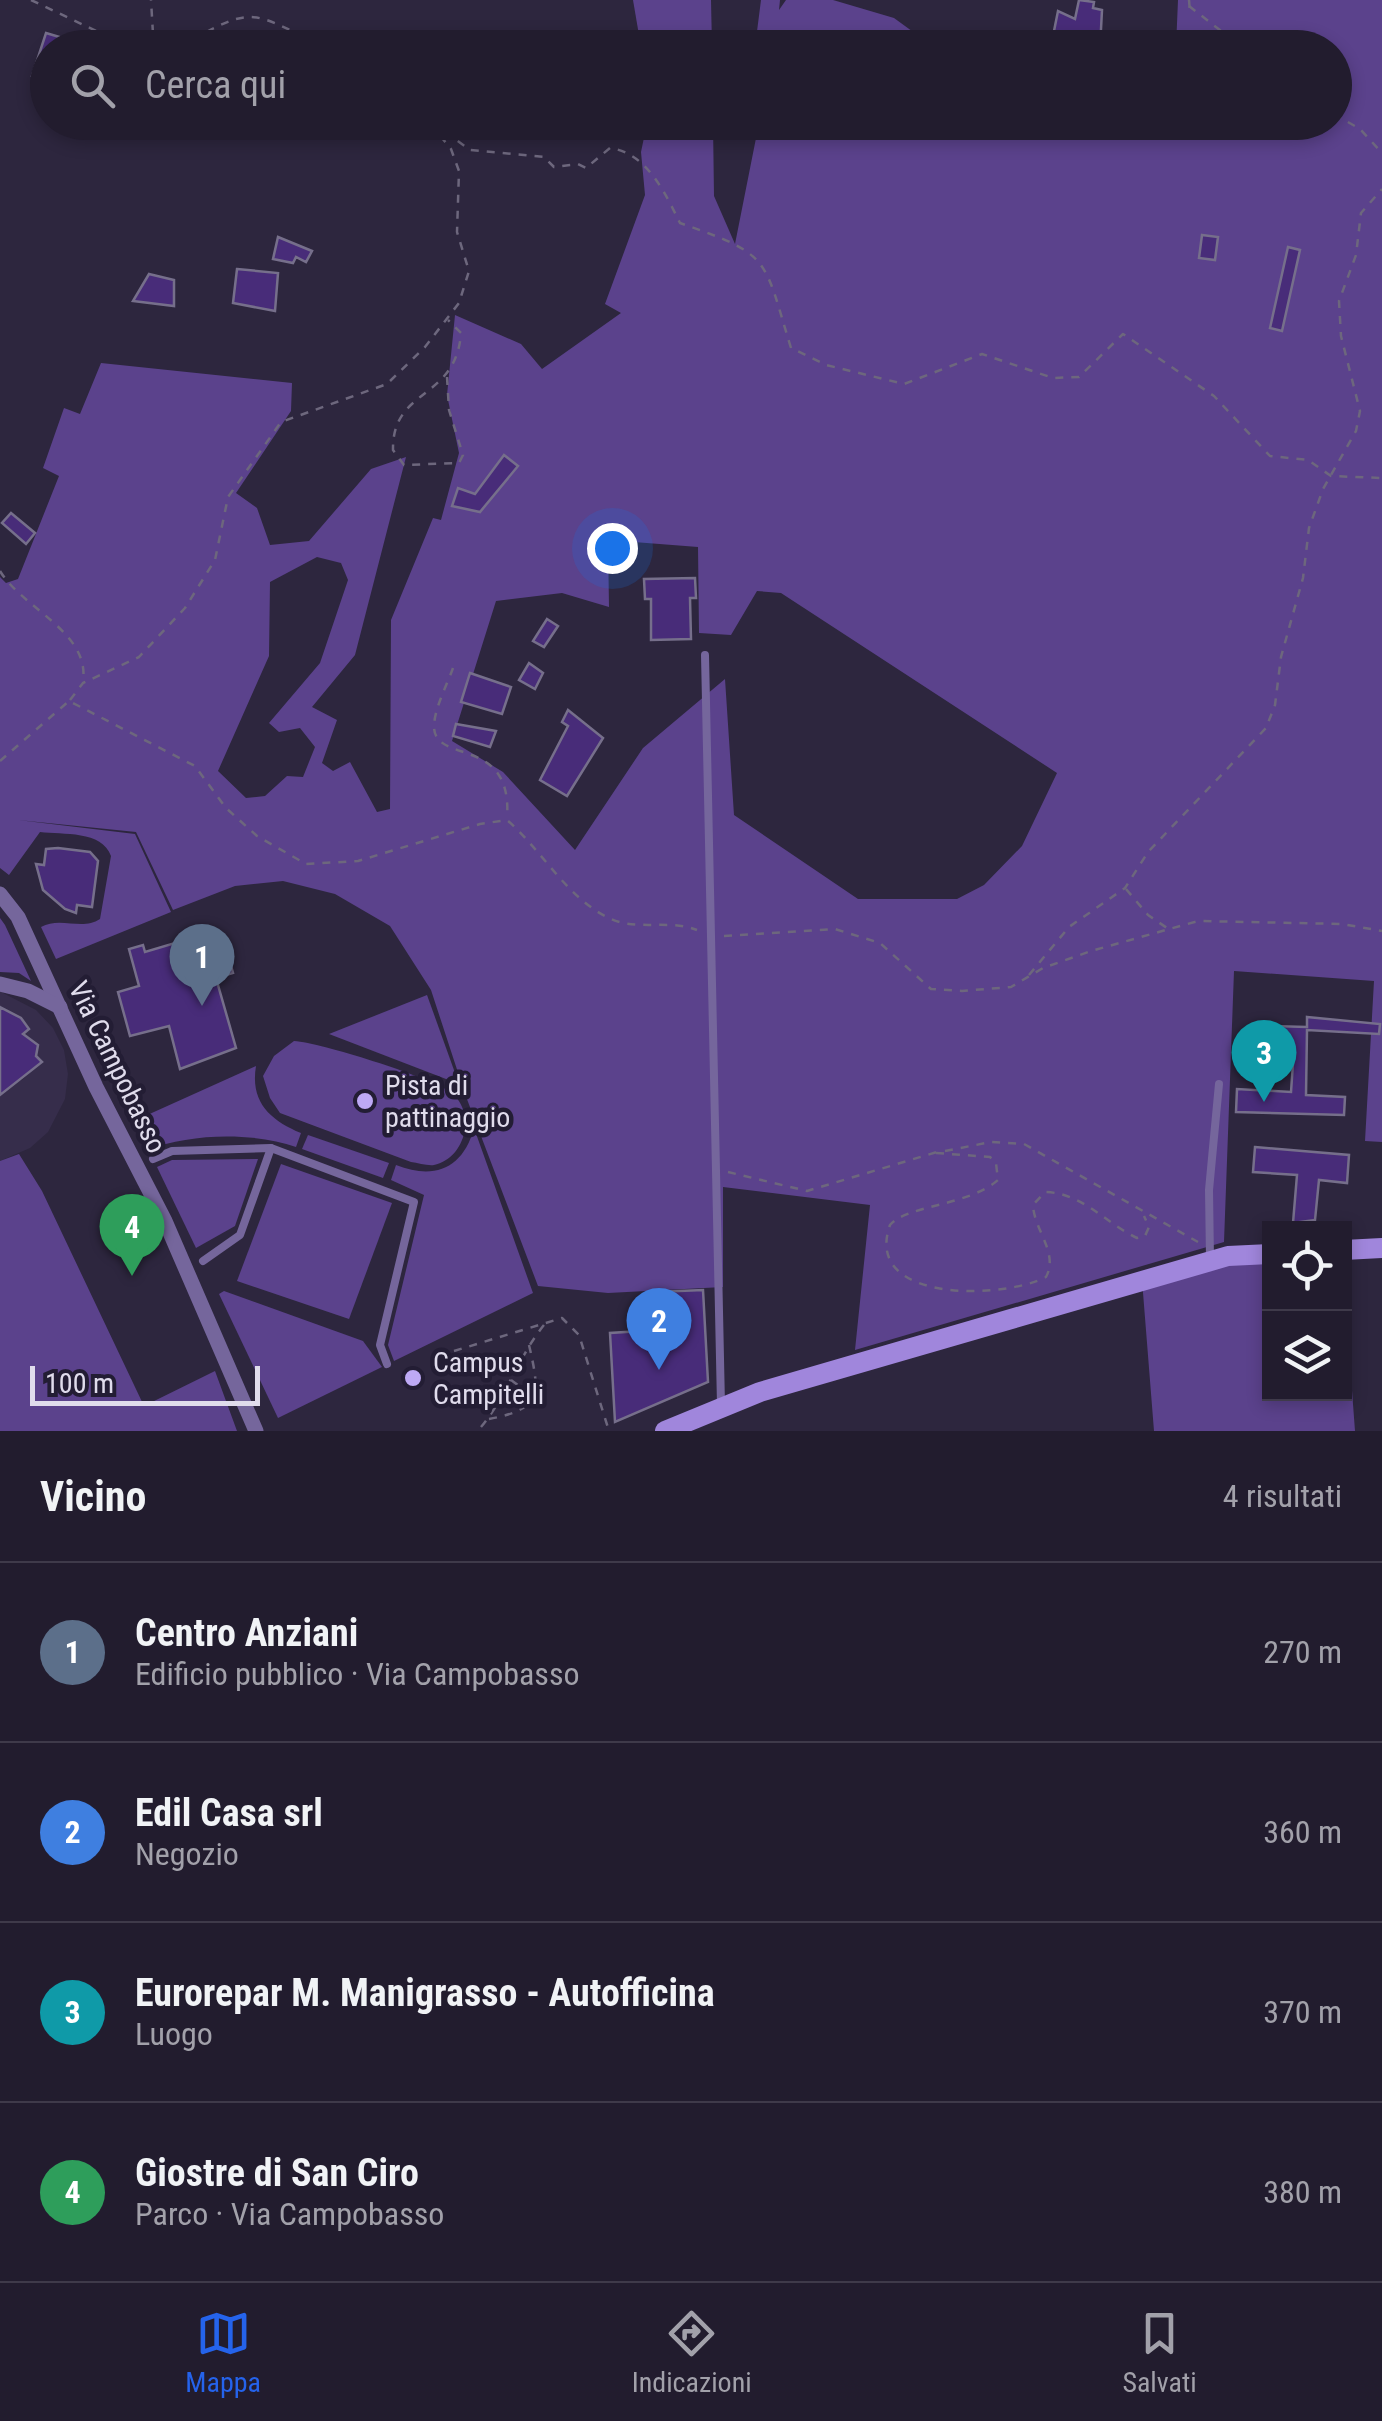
<!DOCTYPE html>
<html lang="it">
<head>
<meta charset="utf-8">
<style>
  :root { --surface:#221c2e; --page:#2e293a; --text:#f1f3f6; --muted:#a2a1aa; --line:#3f3a4a; --accent:#2563eb }
  body { margin:0; font-family:"Roboto Condensed",sans-serif; background:var(--page); color:var(--text) }
  .controls { position:absolute; right:30px; bottom:30px; display:grid; overflow:hidden; border-radius:0px; box-shadow:0 5px 15px #0003 }
  .controls button { width:90px; height:90px; display:grid; place-items:center; padding:0; border:0; border-bottom:2px solid var(--line); background:var(--surface); color:var(--text); font:50px sans-serif }
  .scale { position:absolute; left:30px; bottom:25px; width:230px; box-sizing:border-box; padding-left:10px; border:5px solid #e0dcec; border-top:0; font-size:28px; line-height:35px; white-space:nowrap; color:#e0dcec; -webkit-text-stroke:8px #231d34; paint-order:stroke }
  .you { position:absolute; left:612px; top:548px; width:35px; height:35px; margin:-25px; border:8px solid #fff; border-radius:50%; background:#1a73e8; box-shadow:0 0 0 15px #1a73e833 }
  .badge { display:grid; place-items:center; width:65px; height:65px; border-radius:50%; background:var(--accent); color:#fff; font-size:32px; font-weight:700 }
  .pin { position:absolute; translate:-50% -82px; filter:drop-shadow(0 2px 5px #0008) }
  .pin::after { content:''; position:absolute; top:52px; width:35px; height:30px; background:inherit; clip-path:polygon(0 0,100% 0,50% 100%) }
  .list { margin:0; padding:0; list-style:none }
  h2 { display:flex; justify-content:space-between; align-items:center; height:130px; margin:0; padding:0 40px; font-size:42px }
  h2 small { font-size:32px; font-weight:400; color:var(--muted) }
  .list li { display:grid; grid-template-columns:65px 1fr auto; gap:30px; align-items:center; box-sizing:border-box; height:180px; padding:0 40px; border-top:2px solid var(--line) }
  .list b { display:block; font-size:38px; white-space:nowrap }
  .list p { margin:0; font-size:32px; white-space:nowrap; color:var(--muted) }
  .list em { font-size:32px; font-style:normal; color:var(--muted) }
  .icon { flex:none; width:55px; height:55px; fill:none; stroke:currentColor; stroke-width:2; stroke-linecap:round; stroke-linejoin:round }
  .map { position:relative; flex:none; width:1382px; height:1431px; overflow:hidden }
  .search { position:absolute; background:var(--surface); box-shadow:0 5px 15px #0003; left:30px; right:30px; top:30px; height:110px; display:flex; align-items:center; gap:25px; box-sizing:border-box; padding:0 35px; border-radius:55px; color:var(--muted); font-size:38px }
  .sheet { height:850px; background:var(--surface) }
  nav { display:flex; justify-content:space-around; align-items:center; box-sizing:border-box; height:140px; border-top:2px solid var(--line); background:var(--surface); font-size:28px; color:var(--muted) }
  nav a { display:grid; justify-items:center; gap:5px }
  nav .on { color:var(--accent) }
  .map>svg:first-child { display:block }
</style>
</head>
<body>
<div class="map">
<svg width="1382" height="1431" viewBox="0 0 1382 1431">
  <rect width="100%" height="100%" fill="#2d263e"/>
  <path fill="#362d4b" d="M0 986 3 993 36 1010 53 1028 64 1050 68 1074 65 1099 48 1132 30 1148 0 1161V1084L22 1080 41 1062 33 1052 37 1044 22 1035 29 1029 21 1018 0 1007Z"/>
  <g fill="#5b428c" fill-rule="evenodd">
    <path d="M633 0H711L712 47H641Z"/>
    <path d="M761 0H780L779 10 786 0H833L894 18 916 34 1019 47H755Z"/>
    <path d="M1178 0H1382V1142L1365 1141 1374 981 1234 971 1224 1242 855 1350 870 1205 723 1187V1287L608 1293 538 1286 465 1094 431 990 390 926 335 894 283 881 235 886 173 910 136 832 18 820 135 834 171 912 56 959 41 927C60 916 82 931 100 919L111 856C102 830 63 835 40 832L9 875 0 868V577L6 583 18 579 59 476 43 468 64 408 80 414 101 363 292 383 291 411 236 493 257 508 270 545 309 541 371 469 406 457 355 655 312 707 337 720 322 763 333 771 350 762 377 812 390 809 391 620 433 518 441 520 459 453 447 395 455 315 521 344 542 369 621 313 605 304 645 195 641 152 647 123H713L714 196 735 244 759 123 1334 122V48L1176 47ZM608 540 698 547 699 633 731 635 757 591 781 593 1057 773 1022 846 984 885 957 899H858L734 815 725 679 643 748 575 850 503 772 452 741 496 601 562 593 609 607ZM317 557 341 563 348 580 320 663 269 723 279 732 300 728 315 747 303 777 287 776 265 796 246 798 218 771 269 656 270 582Z"/>
    <path d="M0 918 5 925 31 981 19 973 0 972Z"/>
    <path d="M427 995 459 1084 329 1034Z"/>
    <path d="M294 1041C322 1043 426 1076 449 1091 477 1110 467 1158 434 1165 428 1166 418 1163 411 1162L280 1113 270 1098 263 1076 274 1056Z"/>
    <path d="M256 1066C250 1102 270 1120 301 1133L296 1147C254 1132 190 1133 148 1150L134 1121Z"/>
    <path d="M474 1128 533 1293 394 1361 388 1345 424 1195 391 1180 396 1165C434 1180 463 1169 474 1128Z"/>
    <path d="M308 1135 389 1163 383 1178 302 1149Z"/>
    <path d="M19 1154 42 1191 144 1406 215 1371 237 1431H0V1161Z"/>
    <path d="M258 1159 235 1226 196 1248 157 1167 172 1160Z"/>
    <path d="M281 1164 392 1203 349 1319 237 1281Z"/>
    <path d="M1269 1251 1270 1394H1344L1345 1296 1355 1431H1154L1142 1280Z"/>
    <path d="M224 1291 363 1341 382 1367 278 1418 219 1294Z"/>
  </g>
  <g fill="#482c79" stroke="#766f8b" stroke-width="2.5">
    <path d="M1079 0 1094 2 1093 8 1102 10 1100 48 1052 41 1058 11 1075 19Z"/>
    <path d="M46 33 83 44 48 48V81L32 76Z"/>
    <path d="M1124 35 1161 38V48H1123Z"/>
    <path d="M1202 235 1218 237 1215 260 1199 258Z"/>
    <path d="M278 237 312 251 306 262 296 257 293 263 273 259Z"/>
    <path d="M1288 247 1300 250 1282 331 1270 328Z"/>
    <path d="M237 269 278 273 275 311 233 303Z"/>
    <path d="M149 274 174 280V306L133 301Z"/>
    <path d="M504 455 518 466 480 512 452 506 458 488 475 494Z"/>
    <path d="M11 513 35 533 26 544 2 523Z"/>
    <path d="M695 578 696 598H690L691 639 651 640V599H645L644 579Z"/>
    <path d="M547 619 558 626 544 647 533 641Z"/>
    <path d="M529 663 543 673 535 689 519 680Z"/>
    <path d="M470 673 511 687 502 714 461 702Z"/>
    <path d="M568 710 603 738 567 796 540 780 568 726 562 722Z"/>
    <path d="M456 724 496 731 490 747 453 736Z"/>
    <path d="M58 848 90 852 98 861 92 907 77 905 76 913 65 909 43 890 36 864 44 865 46 849Z"/>
    <path d="M175 943 182 967 213 958 211 952 226 948 233 973 216 978 236 1048 180 1069 169 1026 130 1036 118 992 139 986 129 949 143 945 145 952Z"/>
    <path d="M0 1007 21 1018 29 1029 23 1034 38 1045 36 1056 42 1062 0 1095Z"/>
    <path d="M1307 1017 1380 1024 1379 1034 1307 1030 1306 1095 1345 1097 1344 1115 1236 1112 1237 1089 1291 1092 1293 1063 1287 1062V1042L1270 1041 1271 1026 1307 1027Z"/>
    <path d="M1255 1147 1349 1155 1347 1183 1319 1180 1315 1220 1293 1223 1297 1175 1253 1172Z"/>
    <path d="M703 1290 708 1382 615 1422 610 1333 657 1330 655 1292Z"/>
  </g>
  <g fill="none" stroke-linecap="round" stroke-linejoin="round">
    <g stroke="#6d677d" stroke-width="2.5" stroke-dasharray="8 8" stroke-linecap="butt">
      <path d="M31 0 132 48"/>
      <path d="M1189 0 1190 12"/>
      <path d="M1189 6 1243 48"/>
      <path d="M149 48 153 34 151 0"/>
      <path d="M179 48C259 0 249 14 330 48"/>
      <path d="M1334 114 1360 129 1382 153"/>
      <path d="M432 122 470 150 544 157 554 167 578 164 586 168 610 148C647 153 665 193 680 223 772 255 763 257 791 348L826 365 904 384 982 354 1053 378 1079 377 1123 334 1214 396 1270 456 1308 460 1331 476 1382 478"/>
      <path d="M447 377 449 410 463 455 459 463 404 465 393 450C392 387 456 401 461 333L448 320"/>
      <path d="M0 571C22 608 90 632 83 681"/>
      <path d="M453 668C447 685 434 709 434 727 435 765 513 735 507 818"/>
      <path d="M70 700 83 683 139 657 185 608 215 560 228 497 281 422 387 384 425 347 459 303 469 271 457 232 459 171 451 149 429 122"/>
      <path d="M0 761 69 701 195 766 226 808 257 836 306 864 358 861 480 824 507 820C542 850 567 899 611 919 638 931 669 919 697 930"/>
      <path d="M1126 889 1148 915 1170 930"/>
      <path d="M724 936 835 929 880 943 931 989 962 991 1011 987 1043 968 1091 951 1198 921 1342 924 1382 931"/>
      <path d="M1029 975 1069 927 1125 888 1148 852 1266 728 1275 705 1281 657 1303 578 1309 528 1323 489 1356 431 1360 411 1341 336 1339 301 1356 255 1361 213 1382 189"/>
      <path d="M945 1151 991 1142 1024 1144 1198 1242"/>
      <path d="M936 1153 990 1157 996 1163 998 1180C968 1206 907 1205 890 1225 862 1304 1005 1299 1046 1277 1059 1253 1034 1230 1033 1205L1045 1192C1083 1193 1105 1223 1137 1238L1145 1236 1149 1227 1144 1216"/>
      <path d="M728 1172 807 1191 937 1152"/>
      <path d="M454 1351 562 1318 579 1335 609 1431"/>
      <path d="M511 1380 533 1396"/>
      <path d="M489 1419C543 1409 540 1393 529 1345"/>
      <path d="M481 1427C507 1396 518 1357 544 1325"/>
    </g>
    <g stroke="#75669c" stroke-width="8">
      <path d="M705 655 721 1405"/>
      <path d="M153 1159 172 1151 271 1148 414 1202 380 1345 387 1364"/>
      <path d="M1210 1259 1209 1190 1219 1084"/>
      <path d="M203 1261 240 1235 271 1148"/>
    </g>
    <g stroke="#75669c" stroke-width="15">
      <path d="M0 894 18 917 96 1087 165 1221 256 1431"/>
      <path d="M0 984 28 991 60 1007"/>
    </g>
    <g stroke="#a086dc" stroke-width="20">
      <path d="M1344 1250 1382 1248"/>
      <path d="M665 1431 760 1392 1228 1256 1270 1254"/>
    </g>
  </g>
  <g fill="#bea9f5" stroke="#231d34" stroke-width="4">
    <circle cx="365" cy="1101" r="10"/>
    <circle cx="413" cy="1378" r="10"/>
  </g>
  <g text-anchor="middle" stroke-width="9" stroke-linejoin="round" paint-order="stroke">
    <g font-size="28" fill="#e0dcec" stroke="#231d34">
      <text transform="translate(118 1067) rotate(64)" y="10">Via Campobasso</text>
    </g>
    <g font-size="28" fill="#e0dcec" stroke="#231d34" text-anchor="start">
      <text x="385" y="1095">Pista di<tspan x="385" dy="32">pattinaggio</tspan></text>
      <text x="433" y="1372">Campus<tspan x="433" dy="32">Campitelli</tspan></text>
    </g>
  </g>
</svg>
<div class="controls">
<button><svg class="icon" aria-label="locate" viewBox="0 0 24 24"><circle cx="12" cy="12" r="6"/><path d="M12 2v4M12 18v4M2 12h4M18 12h4"/></svg></button>
<button><svg class="icon" aria-label="layers" viewBox="0 0 24 24"><path d="M12 4l9 5-9 5-9-5zM3 14l9 5 9-5"/></svg></button>
</div>
<div class="scale">100 m</div>
<div class="you"></div>
<div class="pin badge" style="left:202px;top:1006px;background:#5c6f8a">1</div>
<div class="pin badge" style="left:659px;top:1370px;background:#3f7fe0">2</div>
<div class="pin badge" style="left:1264px;top:1102px;background:#0f9aa8">3</div>
<div class="pin badge" style="left:132px;top:1276px;background:#2e9e5b">4</div>
<div class="search"><svg class="icon" aria-label="search" viewBox="0 0 24 24"><circle cx="10" cy="10" r="6"/><path d="M15 15l6 6"/></svg>Cerca qui</div>
</div>
<section class="sheet">
<h2>Vicino<small>4 risultati</small></h2>
<ul class="list">
<li><span class="badge" style="background:#5c6f8a">1</span><div><b>Centro Anziani</b><p>Edificio pubblico · Via Campobasso</p></div><em>270 m</em></li>
<li><span class="badge" style="background:#3f7fe0">2</span><div><b>Edil Casa srl</b><p>Negozio</p></div><em>360 m</em></li>
<li><span class="badge" style="background:#0f9aa8">3</span><div><b>Eurorepar M. Manigrasso - Autofficina</b><p>Luogo</p></div><em>370 m</em></li>
<li><span class="badge" style="background:#2e9e5b">4</span><div><b>Giostre di San Ciro</b><p>Parco · Via Campobasso</p></div><em>380 m</em></li>
</ul>
</section>
<nav>
<a class="on"><svg class="icon" aria-label="map" viewBox="0 0 24 24"><path d="M3 6l6-2 6 2 6-2v14l-6 2-6-2-6 2zM9 4v14M15 6v14"/></svg>Mappa</a>
<a><svg class="icon" aria-label="directions" viewBox="0 0 24 24"><path d="M12 3l9 9-9 9-9-9zM9 14v-3h6M13 9l2 2-2 2"/></svg>Indicazioni</a>
<a><svg class="icon" aria-label="saved" viewBox="0 0 24 24"><path d="M7 4h10v16l-5-4-5 4z"/></svg>Salvati</a>
</nav>
</body>
</html>
